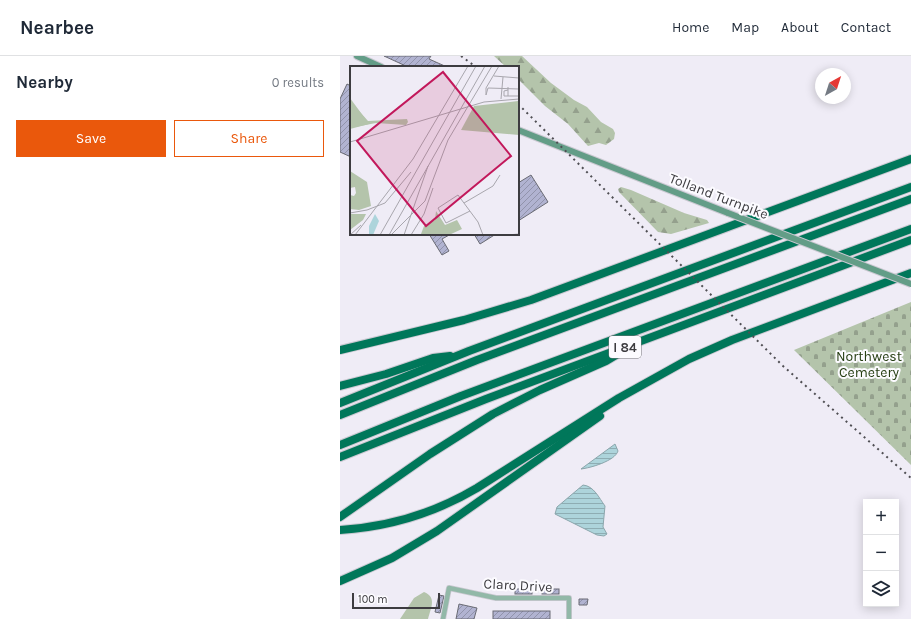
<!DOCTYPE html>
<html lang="en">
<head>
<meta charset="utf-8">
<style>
  :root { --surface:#fff; --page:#f6f6f7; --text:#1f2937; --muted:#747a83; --line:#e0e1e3; --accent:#ea580c }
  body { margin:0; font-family:Karla,sans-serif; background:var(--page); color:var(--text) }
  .controls { position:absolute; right:12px; bottom:12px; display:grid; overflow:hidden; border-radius:0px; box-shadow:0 2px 10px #0003 }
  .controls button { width:36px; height:36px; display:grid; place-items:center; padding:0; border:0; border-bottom:1px solid var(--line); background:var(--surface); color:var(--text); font:20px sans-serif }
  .compass { position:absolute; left:475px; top:12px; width:36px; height:36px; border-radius:50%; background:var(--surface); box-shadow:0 2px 10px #0003; rotate:39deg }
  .scale { position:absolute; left:12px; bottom:10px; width:88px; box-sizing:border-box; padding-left:4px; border:2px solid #3d3c40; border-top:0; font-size:11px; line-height:14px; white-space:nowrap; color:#3d3c40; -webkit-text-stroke:3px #fcfbff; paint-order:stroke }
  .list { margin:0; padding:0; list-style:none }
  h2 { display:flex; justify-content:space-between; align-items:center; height:52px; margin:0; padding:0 16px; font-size:17px }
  h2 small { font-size:13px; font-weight:400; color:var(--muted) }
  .actions { display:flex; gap:8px; padding:12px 16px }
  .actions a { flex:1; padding:9px 0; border:1px solid var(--accent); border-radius:0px; text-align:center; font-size:14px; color:var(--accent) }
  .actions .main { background:var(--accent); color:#fff }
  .icon { flex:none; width:22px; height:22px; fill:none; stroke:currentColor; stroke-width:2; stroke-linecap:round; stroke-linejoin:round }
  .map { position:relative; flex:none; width:571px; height:563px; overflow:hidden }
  header { display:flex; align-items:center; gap:24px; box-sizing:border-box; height:56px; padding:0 20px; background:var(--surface); border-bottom:1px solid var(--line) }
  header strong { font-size:19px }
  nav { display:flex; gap:22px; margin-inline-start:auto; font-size:14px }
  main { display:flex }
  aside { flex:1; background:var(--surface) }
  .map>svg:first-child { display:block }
</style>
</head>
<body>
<header>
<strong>Nearbee</strong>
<nav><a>Home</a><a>Map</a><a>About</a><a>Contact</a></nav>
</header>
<main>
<aside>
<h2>Nearby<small>0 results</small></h2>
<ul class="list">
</ul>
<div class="actions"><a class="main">Save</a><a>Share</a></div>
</aside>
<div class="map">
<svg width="571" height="563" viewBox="0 0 571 563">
  <defs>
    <pattern id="forest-firs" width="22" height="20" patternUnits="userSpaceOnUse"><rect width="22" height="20" fill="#b4c4ab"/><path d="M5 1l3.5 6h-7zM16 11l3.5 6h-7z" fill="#94a08d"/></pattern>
    <pattern id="cemetery-stones" width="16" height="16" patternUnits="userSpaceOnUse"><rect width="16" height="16" fill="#b4c4ab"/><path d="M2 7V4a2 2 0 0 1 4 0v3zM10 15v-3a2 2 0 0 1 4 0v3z" fill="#94a08d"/></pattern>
    <pattern id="water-rules" width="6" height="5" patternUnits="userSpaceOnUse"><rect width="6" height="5" fill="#add4db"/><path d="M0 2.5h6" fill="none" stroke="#8eadb3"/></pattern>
    <pattern id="building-hatch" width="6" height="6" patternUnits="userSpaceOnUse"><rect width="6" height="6" fill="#b1b3d1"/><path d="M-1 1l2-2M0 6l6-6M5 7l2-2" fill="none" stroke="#9193ab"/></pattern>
  </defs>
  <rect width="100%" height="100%" fill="#efecf6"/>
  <path fill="#b4c4ab" d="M84 536C97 541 91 552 88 563H60L74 542Z"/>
  <g fill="url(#forest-firs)">
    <path d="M154 0H182L211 27 234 44 247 51 261 66 273 73 275 77 274 83 266 89 259 87 248 90 228 68 205 50 178 23V11H166Z"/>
    <path d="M281 131 291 134 344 157 367 164 369 167 331 178 318 176 279 136 278 133Z"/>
  </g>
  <path fill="url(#cemetery-stones)" d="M571 246V409L454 294Z"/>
  <g fill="url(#water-rules)" stroke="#8ba6ac">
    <path d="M275 388 278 395C275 405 250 412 241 413Z"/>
    <path d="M243 429C254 430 259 442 265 450L263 471 267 478 264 480 257 479 215 458 217 451Z"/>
  </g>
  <g fill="url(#building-hatch)" stroke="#6a6b74">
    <path d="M44 0H91L89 3 107 11H68Z"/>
    <path d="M7 28 11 30V101L0 96V43Z"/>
    <path d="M191 119 208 146 178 165V127Z"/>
    <path d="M89 178H111L102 183 109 195 102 199Z"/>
    <path d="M134 178H156L140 188Z"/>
    <rect x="175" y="533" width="17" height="5"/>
    <rect x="202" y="533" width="17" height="5"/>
    <path d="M99 539 104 540 100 557 95 556Z"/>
    <path d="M239 543H248L247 549H239Z"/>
    <path d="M119 548 137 552 134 563H116Z"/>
    <rect x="153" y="555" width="57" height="8"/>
  </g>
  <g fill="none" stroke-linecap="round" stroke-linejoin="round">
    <g stroke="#cbc9d2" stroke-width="6">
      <path id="minor" d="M103 563 109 532 156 542H229V563"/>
    </g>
    <g stroke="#cbc9d2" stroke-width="8">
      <g id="secondary">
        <path d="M17 0 41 11"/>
        <path d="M178 74 388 157"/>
      </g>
    </g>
    <g stroke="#cbc9d2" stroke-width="10">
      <g id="motorway">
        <path d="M0 294 124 264 191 244 571 103"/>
        <path d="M0 330 46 318 93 302 110 300"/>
        <path d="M0 347 129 295 571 131"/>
        <path d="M0 359 137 304 571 143"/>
        <path d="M0 389 121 340 571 173"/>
        <path d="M0 401 146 343 571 184"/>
        <path d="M0 461 90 398 153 358 200 334 266 305 281 296"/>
        <path d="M0 474C48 471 95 457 137 432L279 342 349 303 392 284 571 217"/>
        <path d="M0 525 52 502 97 475 260 360"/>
      </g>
    </g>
    <use href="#minor" stroke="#92b8a8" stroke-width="4.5"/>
    <use href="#secondary" stroke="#639d87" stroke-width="6"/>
    <use href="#motorway" stroke="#00775a" stroke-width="8"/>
    <g stroke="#4f4e53" stroke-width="2" stroke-dasharray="2 4" stroke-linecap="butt">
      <path d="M121 0 136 11"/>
      <path d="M178 48 443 310 571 422"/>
    </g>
    <g stroke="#cbc9d2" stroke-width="8" stroke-linecap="butt">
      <path id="secondary-bridge" d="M388 157 571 228"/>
    </g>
    <use href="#secondary-bridge" stroke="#639d87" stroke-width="6"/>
  </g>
  <g text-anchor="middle" stroke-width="4" stroke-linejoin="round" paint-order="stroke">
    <rect fill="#fcfbff" stroke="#767579" stroke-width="1" x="269" y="280" width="32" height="22" rx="3"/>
    <g font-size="13" font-weight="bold" fill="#3d3c40">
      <text x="285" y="296">I 84</text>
    </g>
    <g font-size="14" fill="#3d3c40" stroke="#fcfbff">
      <text transform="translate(379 140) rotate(21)" y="5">Tolland Turnpike</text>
      <text transform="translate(178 529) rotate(3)" y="5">Claro Drive</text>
    </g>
    <g font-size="14" fill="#273f14" stroke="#fcfbff">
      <text x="529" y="305">Northwest<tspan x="529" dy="16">Cemetery</tspan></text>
    </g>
  </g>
  <g transform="translate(10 10)">
    <rect width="169" height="169" fill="#efecf6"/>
    <path d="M86 145 95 159 107 154 112 163 99 169 71 168 74 160 85 154Z" fill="#b4c4ab"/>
    <path d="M3 38 18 55 57 53 58 56 56 59 26 57 5 61ZM0 105 17 116 21 140 9 144 0 143V129L4 130 6 127 5 121 0 122ZM0 148H16L13 154 0 164Z" fill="#b4c4ab"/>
    <path d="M168 35 169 69 111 64 124 40Z" fill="#b4c4ab"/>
    <path d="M0 32 19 58 0 63Z" fill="#b4c4ab"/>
    <path d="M25 148 29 155 23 169H19V160Z" fill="#add4db"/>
    <path fill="none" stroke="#a8a6ad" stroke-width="1" d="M144 10 169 12M158 21V30H169M138 22 136 29V22L149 0M138 22 169 23M158 30H154V25L158 24M151 33 153 11M0 76 134 36 169 33M114 137 143 120 150 109M120 145 96 157 88 142 108 129 128 156 133 169M0 147 17 144 35 137 61 106M0 169 11 159M5 169 63 93 118 0M30 169 126 0M39 169 135 0M41 169 75 135 98 74 142 0M54 169 78 100M61 169 74 148 83 122M157 169 169 168"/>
    <path fill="#c2185b" fill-opacity="0.15" stroke="#c2185b" stroke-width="2" d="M93 6 161 90 76 160 7 75Z"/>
    <rect width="169" height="169" fill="none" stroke="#3d3c40" stroke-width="2"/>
  </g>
</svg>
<div class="controls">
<button>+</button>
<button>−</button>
<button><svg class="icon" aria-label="layers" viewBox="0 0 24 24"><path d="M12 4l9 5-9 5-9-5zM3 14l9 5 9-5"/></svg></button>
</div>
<svg class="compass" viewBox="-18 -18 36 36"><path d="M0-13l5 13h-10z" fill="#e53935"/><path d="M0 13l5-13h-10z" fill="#747a83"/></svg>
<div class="scale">100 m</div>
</div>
</main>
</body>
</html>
